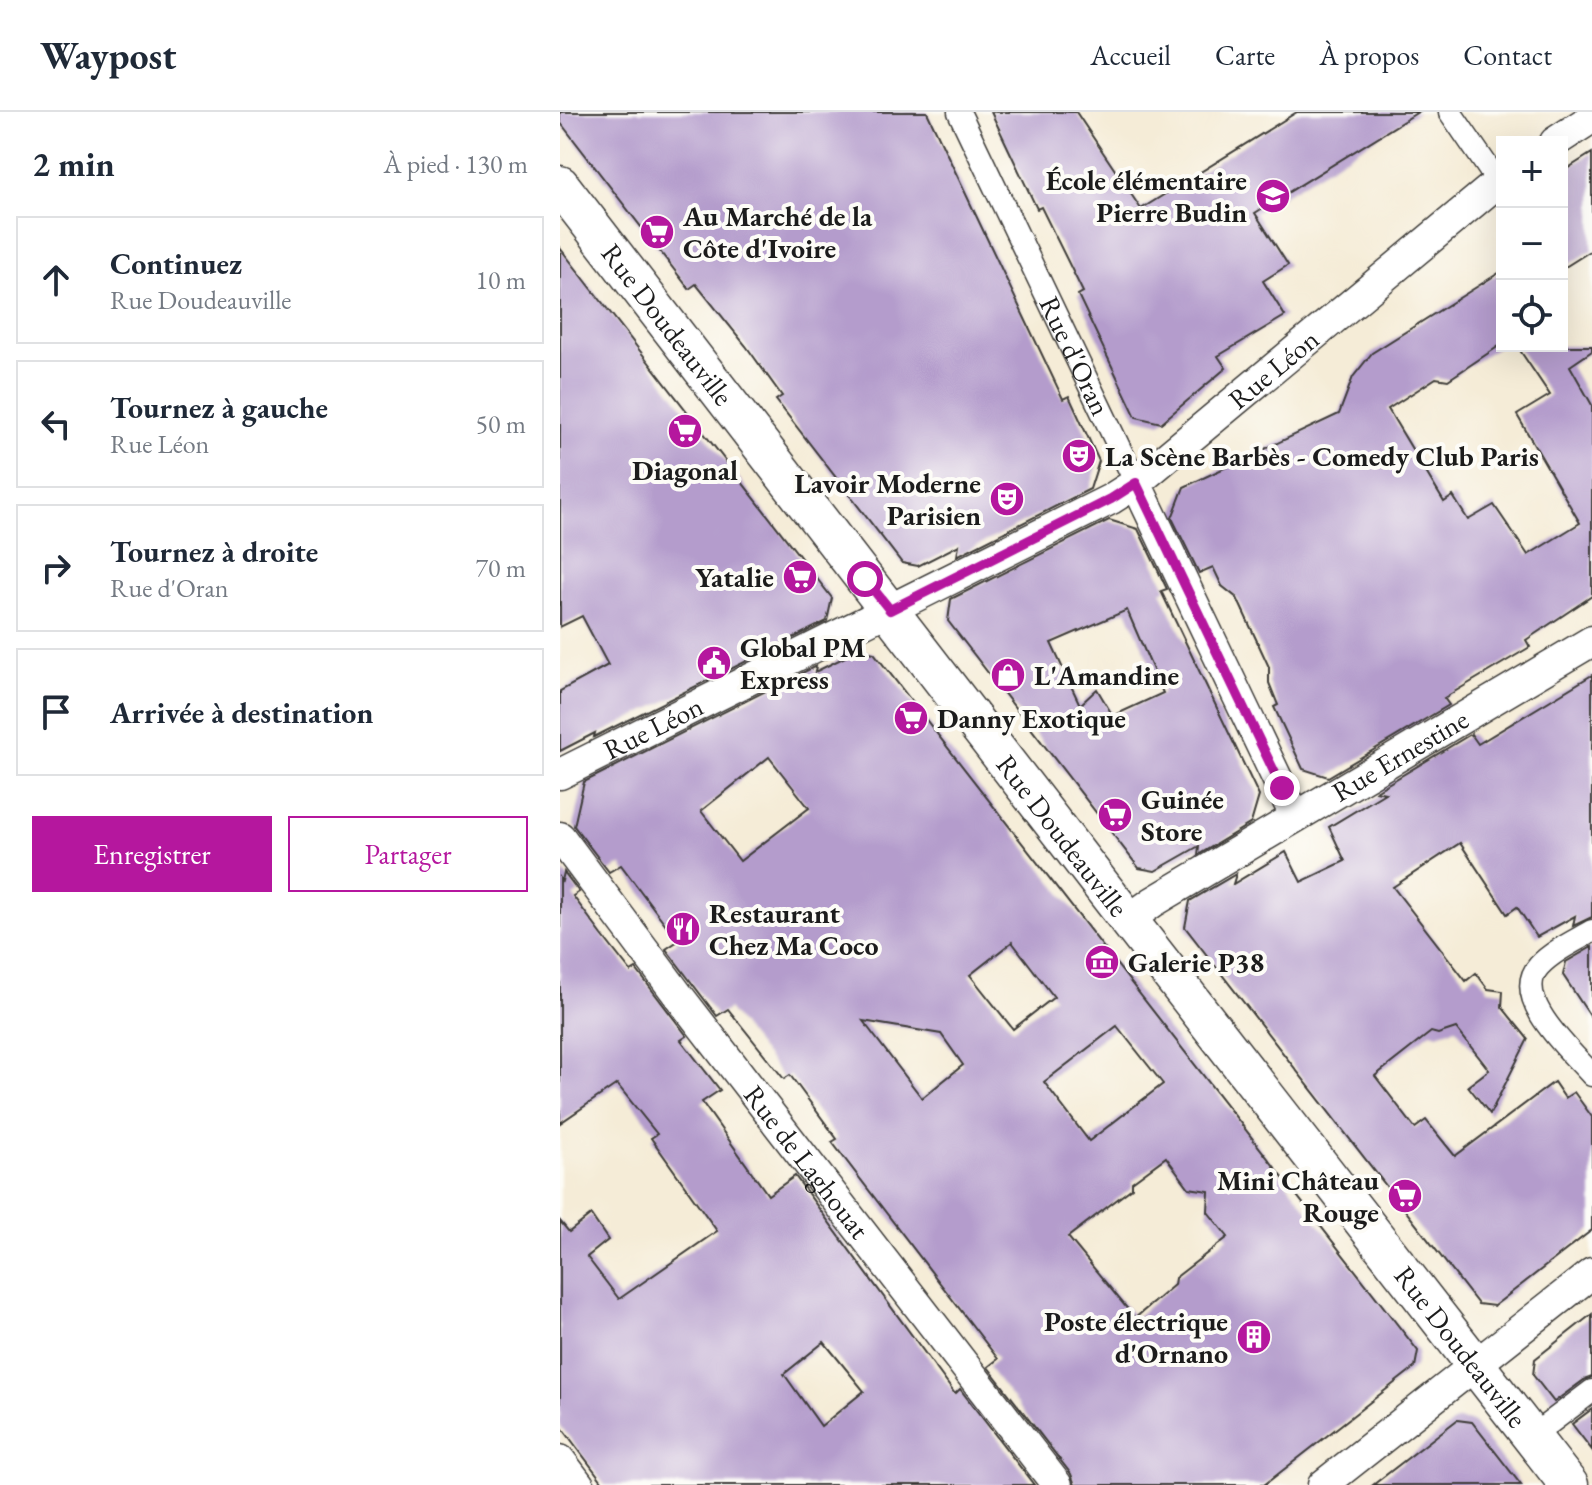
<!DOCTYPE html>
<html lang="fr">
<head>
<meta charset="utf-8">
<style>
  :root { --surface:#fff; --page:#f6f6f7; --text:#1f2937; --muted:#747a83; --line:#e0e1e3; --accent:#b5179e }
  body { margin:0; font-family:"EB Garamond",serif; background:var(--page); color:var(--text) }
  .controls { position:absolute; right:24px; top:24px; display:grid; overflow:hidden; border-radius:0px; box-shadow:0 8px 32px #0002 }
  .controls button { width:72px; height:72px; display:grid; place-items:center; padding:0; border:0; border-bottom:2px solid var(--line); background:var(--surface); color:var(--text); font:40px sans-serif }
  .stop { position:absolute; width:24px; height:24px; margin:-18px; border:6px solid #b5179e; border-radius:50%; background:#fff }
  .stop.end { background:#b5179e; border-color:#fff; box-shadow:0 2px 8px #0008 }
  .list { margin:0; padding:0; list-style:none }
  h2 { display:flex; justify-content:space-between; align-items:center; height:104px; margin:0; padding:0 32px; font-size:34px }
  h2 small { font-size:26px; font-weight:400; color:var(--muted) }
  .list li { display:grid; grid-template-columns:52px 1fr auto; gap:24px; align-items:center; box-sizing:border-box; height:128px; margin:0 16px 16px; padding:0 16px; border:2px solid var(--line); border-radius:0px }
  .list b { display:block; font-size:30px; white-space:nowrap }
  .list p { margin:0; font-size:26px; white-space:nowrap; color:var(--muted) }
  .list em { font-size:26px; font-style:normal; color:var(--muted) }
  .actions { display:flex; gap:16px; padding:24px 32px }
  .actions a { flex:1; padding:18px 0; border:2px solid var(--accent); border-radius:0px; text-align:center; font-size:28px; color:var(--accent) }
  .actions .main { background:var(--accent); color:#fff }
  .icon { flex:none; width:44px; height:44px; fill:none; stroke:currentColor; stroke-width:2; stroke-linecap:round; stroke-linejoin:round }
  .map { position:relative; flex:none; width:1032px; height:1373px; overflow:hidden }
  header { display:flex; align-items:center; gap:48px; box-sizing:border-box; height:112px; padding:0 40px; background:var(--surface); border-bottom:2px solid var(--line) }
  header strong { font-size:38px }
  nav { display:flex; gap:44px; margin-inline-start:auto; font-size:28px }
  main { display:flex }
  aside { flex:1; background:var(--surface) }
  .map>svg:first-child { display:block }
</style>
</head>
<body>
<header>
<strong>Waypost</strong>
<nav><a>Accueil</a><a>Carte</a><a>À propos</a><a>Contact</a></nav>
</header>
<main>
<aside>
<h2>2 min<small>À pied · 130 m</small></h2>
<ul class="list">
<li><svg class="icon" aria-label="ahead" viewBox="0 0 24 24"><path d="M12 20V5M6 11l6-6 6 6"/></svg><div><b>Continuez</b><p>Rue Doudeauville</p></div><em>10 m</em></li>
<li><svg class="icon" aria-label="left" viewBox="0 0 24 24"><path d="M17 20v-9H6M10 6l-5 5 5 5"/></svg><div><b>Tournez à gauche</b><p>Rue Léon</p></div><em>50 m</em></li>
<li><svg class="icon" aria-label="right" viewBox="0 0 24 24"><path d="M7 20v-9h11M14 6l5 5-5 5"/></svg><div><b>Tournez à droite</b><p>Rue d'Oran</p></div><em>70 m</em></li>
<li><svg class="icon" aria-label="arrive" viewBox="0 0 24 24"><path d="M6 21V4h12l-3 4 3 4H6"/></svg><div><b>Arrivée à destination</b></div></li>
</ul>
<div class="actions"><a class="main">Enregistrer</a><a>Partager</a></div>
</aside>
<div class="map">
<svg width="1032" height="1373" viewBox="0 0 1032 1373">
  <rect width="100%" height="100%" fill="#fdfcf7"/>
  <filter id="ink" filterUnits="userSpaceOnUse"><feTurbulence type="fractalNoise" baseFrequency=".0125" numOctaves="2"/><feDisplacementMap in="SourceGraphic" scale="16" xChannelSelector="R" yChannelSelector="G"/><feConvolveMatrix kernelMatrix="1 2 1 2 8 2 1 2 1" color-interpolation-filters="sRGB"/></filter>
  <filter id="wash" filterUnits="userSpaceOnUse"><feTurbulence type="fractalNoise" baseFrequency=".006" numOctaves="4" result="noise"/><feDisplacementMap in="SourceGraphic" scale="32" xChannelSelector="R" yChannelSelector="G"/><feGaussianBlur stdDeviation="1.8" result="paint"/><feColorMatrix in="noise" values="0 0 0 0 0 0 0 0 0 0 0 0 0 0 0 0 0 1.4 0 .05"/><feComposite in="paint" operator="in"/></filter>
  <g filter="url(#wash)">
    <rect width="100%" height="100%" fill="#f5ecd7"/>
    <g id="blocks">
      <g fill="#b49ccc" fill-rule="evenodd">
        <path d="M0 0H367L503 287 509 284 539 349 530 377 397 444 399 433 358 454 342 451 216 288 222 284 186 234 136 172 129 177 0 10Z"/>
        <path d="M431 0H516L581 97 737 0H858L695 101 728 153 703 169 725 204 658 244 666 256 601 311 576 305 518 183 523 180 481 95 477 97Z"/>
        <path d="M1032 41V138L1002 157V60Z"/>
        <path d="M0 136 272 486 267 509 34 625 35 621 0 639V579L48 553 22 504 0 515Z"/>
        <path d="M942 159V232L888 268 876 266 828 297 884 390 893 384 908 408 934 393 968 443 1020 411 957 303 990 283 957 234H1032V239L1010 254 1032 293V484L966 528 970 535 884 586 889 593 768 665 743 657 714 595 718 593 709 571V555L677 486 662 474 653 455 639 461 612 406 624 375 779 302 793 265 812 241Z"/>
        <path d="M549 408 578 417 607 477 601 479 699 684 691 711 638 743 639 734 595 759 579 756 388 509 391 487ZM567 498 603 581 553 604 537 577 520 593 491 531Z"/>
        <path d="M299 538 314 541 858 1239 855 1255 704 1373H515L511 1362 428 1255 438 1247 272 1030 277 1027 230 963 224 967 168 897 157 904 106 837 118 829 61 753 49 760 14 714 24 670 256 554 255 560ZM209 645 249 696 180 749 141 699ZM452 830 494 885 453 917 410 863ZM303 909 381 922 403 953 362 986ZM557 914 603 972 529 1029 484 970ZM606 1045 629 1076 649 1079 648 1100 668 1125 615 1166 614 1173 575 1206 508 1125 572 1076V1070Z"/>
        <path d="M1032 563V805L1013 814 1015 804 977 825 957 795 947 802 900 731 833 775 906 869 916 861 928 877 943 879 942 895 968 927 930 1002 908 974 929 958 896 916 878 922 871 920 815 964 855 1016 866 1008 895 1044 994 970 1005 986 1014 980 1032 1005V1118L934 1194 918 1192 625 815 630 789 676 762 673 772 726 740 741 770 785 749 769 715 825 681 816 679 911 622 918 632Z"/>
        <path d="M4 760 19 780 13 784 42 823 71 860 76 857 127 924 121 928 160 978 142 990 208 1083 235 1064 395 1282 400 1277 474 1373H45L0 1313V1109L9 1120 31 1103 48 1128 27 1145 59 1187 157 1119 91 1026 97 1022 57 972 0 1011V766L2 769ZM264 1230 304 1279 261 1314 224 1262Z"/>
        <path d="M1032 835V907L1003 863 1006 850Z"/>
        <path d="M1032 1202V1265L1024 1268 994 1290 973 1263 975 1247Z"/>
        <path d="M1032 1297V1338L1012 1312Z"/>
        <path d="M897 1308 912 1310 961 1373H813Z"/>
      </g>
    </g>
  </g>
  <g filter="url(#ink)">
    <use href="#blocks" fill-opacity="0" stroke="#3d3b38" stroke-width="2"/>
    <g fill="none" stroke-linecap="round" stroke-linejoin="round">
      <g stroke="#3d3b38" stroke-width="25">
        <g id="pedestrian">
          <path id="s1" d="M399 0 576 371"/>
          <path d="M890 0 938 70"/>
          <path d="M1032 819C1015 829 993 839 979 854 950 886 1011 939 1032 963"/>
          <path d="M971 1325 1032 1279"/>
        </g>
      </g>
      <g stroke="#3d3b38" stroke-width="33">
        <g id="minor">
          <path d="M995 30 1032 6"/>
          <path d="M576 371 735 704"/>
          <path id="s2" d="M0 662 551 387 576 371 942 67"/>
          <path id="s3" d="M0 725 118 883 497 1373"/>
          <path id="s4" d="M568 808 593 790 1032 529"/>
          <path d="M0 1348 19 1373"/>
          <path d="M763 1373 1032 1161"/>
        </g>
      </g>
      <g stroke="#3d3b38" stroke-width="41">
        <g id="tertiary">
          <path id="s5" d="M0 73 544 777 1009 1373"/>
        </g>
      </g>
      <use href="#pedestrian" stroke="#fff" stroke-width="22"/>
      <use href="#minor" stroke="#fff" stroke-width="30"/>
      <use href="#tertiary" stroke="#fff" stroke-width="38"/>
    </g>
  </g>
  <g fill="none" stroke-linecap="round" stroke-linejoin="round" filter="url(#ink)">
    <path stroke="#b5179e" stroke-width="10" d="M305 467 330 498 551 387 576 371 722 676"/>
  </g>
  <defs>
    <g id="school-disc" transform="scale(1.8)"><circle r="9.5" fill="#b5179e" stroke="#fdfcf7"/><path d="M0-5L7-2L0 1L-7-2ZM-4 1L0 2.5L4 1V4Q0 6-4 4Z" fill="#fff"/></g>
    <g id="supermarket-disc" transform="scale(1.8)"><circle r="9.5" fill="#b5179e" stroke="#fdfcf7"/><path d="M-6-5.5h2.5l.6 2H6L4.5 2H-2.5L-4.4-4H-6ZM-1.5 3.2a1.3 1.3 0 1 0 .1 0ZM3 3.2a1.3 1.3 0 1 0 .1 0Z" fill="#fff"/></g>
    <g id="theatre-disc" transform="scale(1.8)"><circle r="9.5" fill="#b5179e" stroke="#fdfcf7"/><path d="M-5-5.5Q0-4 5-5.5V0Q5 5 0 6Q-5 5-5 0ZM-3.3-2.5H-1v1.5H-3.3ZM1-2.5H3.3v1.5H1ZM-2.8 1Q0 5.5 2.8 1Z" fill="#fff"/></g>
    <g id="civic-disc" transform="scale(1.8)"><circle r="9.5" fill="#b5179e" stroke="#fdfcf7"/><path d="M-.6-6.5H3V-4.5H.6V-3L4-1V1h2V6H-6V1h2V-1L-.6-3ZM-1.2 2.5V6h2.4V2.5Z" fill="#fff"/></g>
    <g id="shop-disc" transform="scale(1.8)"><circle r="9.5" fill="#b5179e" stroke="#fdfcf7"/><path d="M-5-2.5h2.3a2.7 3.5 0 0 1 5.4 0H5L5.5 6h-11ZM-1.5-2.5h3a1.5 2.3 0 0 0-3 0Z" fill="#fff"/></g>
    <g id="restaurant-disc" transform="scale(1.8)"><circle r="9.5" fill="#b5179e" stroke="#fdfcf7"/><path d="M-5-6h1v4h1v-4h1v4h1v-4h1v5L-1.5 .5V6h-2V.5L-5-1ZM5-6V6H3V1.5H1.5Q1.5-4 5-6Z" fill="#fff"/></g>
    <g id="museum-disc" transform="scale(1.8)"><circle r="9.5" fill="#b5179e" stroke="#fdfcf7"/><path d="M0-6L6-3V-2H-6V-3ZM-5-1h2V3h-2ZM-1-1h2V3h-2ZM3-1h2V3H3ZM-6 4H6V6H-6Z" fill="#fff"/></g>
    <g id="building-disc" transform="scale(1.8)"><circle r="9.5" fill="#b5179e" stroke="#fdfcf7"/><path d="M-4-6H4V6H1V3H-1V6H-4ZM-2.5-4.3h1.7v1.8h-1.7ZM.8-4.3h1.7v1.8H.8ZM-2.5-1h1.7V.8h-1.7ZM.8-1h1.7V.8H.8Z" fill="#fff"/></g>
  </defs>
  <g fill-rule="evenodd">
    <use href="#school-disc" x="713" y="84"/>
    <use href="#supermarket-disc" x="97" y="120"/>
    <use href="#supermarket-disc" x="125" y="319"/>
    <use href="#theatre-disc" x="519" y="344"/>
    <use href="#theatre-disc" x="447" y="387"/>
    <use href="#supermarket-disc" x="240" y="465"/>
    <use href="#civic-disc" x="154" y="551"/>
    <use href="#shop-disc" x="448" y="563"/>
    <use href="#supermarket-disc" x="351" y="606"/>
    <use href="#supermarket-disc" x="555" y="703"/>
    <use href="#restaurant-disc" x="123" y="817"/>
    <use href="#museum-disc" x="542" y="850"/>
    <use href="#supermarket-disc" x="845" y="1084"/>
    <use href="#building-disc" x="694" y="1225"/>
  </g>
  <g text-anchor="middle" stroke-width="8" stroke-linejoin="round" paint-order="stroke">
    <g font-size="28" font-weight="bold" fill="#1c1c1c" stroke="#fdfcf7" text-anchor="start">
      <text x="687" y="78" text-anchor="end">École élémentaire<tspan x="687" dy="32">Pierre Budin</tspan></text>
      <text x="123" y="114">Au Marché de la<tspan x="123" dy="32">Côte d'Ivoire</tspan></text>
      <text x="545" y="354">La Scène Barbès - Comedy Club Paris</text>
      <text x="125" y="368" text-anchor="middle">Diagonal</text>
      <text x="421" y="381" text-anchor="end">Lavoir Moderne<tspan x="421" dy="32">Parisien</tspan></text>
      <text x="214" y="475" text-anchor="end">Yatalie</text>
      <text x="180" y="545">Global PM<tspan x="180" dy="32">Express</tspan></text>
      <text x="474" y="573">L'Amandine</text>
      <text x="377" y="616">Danny Exotique</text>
      <text x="581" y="697">Guinée<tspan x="581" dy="32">Store</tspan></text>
      <text x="149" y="811">Restaurant<tspan x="149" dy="32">Chez Ma Coco</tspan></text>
      <text x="568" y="860">Galerie P38</text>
      <text x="819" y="1078" text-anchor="end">Mini Château<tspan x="819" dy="32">Rouge</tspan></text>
      <text x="668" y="1219" text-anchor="end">Poste électrique<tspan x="668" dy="32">d'Ornano</tspan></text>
    </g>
    <g font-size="28" fill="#1c1c1c" stroke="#fdfcf7">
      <text dy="10" stroke="none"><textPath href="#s5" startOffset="176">Rue Doudeauville</textPath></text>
      <text dy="10" stroke="none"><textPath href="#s1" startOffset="270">Rue d'Oran</textPath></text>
      <text dy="10" stroke="none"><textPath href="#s2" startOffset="824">Rue Léon</textPath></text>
      <text dy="10" stroke="none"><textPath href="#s2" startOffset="104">Rue Léon</textPath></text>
      <text dy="10" stroke="none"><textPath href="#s4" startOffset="318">Rue Ernestine</textPath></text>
      <text dy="10" stroke="none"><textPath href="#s5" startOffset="822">Rue Doudeauville</textPath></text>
      <text dy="10" stroke="none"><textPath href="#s3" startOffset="408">Rue de Laghouat</textPath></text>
      <text dy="10" stroke="none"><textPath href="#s5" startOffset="1470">Rue Doudeauville</textPath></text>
    </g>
  </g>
</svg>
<div class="controls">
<button>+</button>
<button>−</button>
<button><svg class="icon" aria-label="locate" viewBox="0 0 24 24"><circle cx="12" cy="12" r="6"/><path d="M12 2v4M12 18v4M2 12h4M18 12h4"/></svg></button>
</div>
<div class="stop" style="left:305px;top:467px"></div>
<div class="stop end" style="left:722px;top:676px"></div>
</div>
</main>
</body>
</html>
